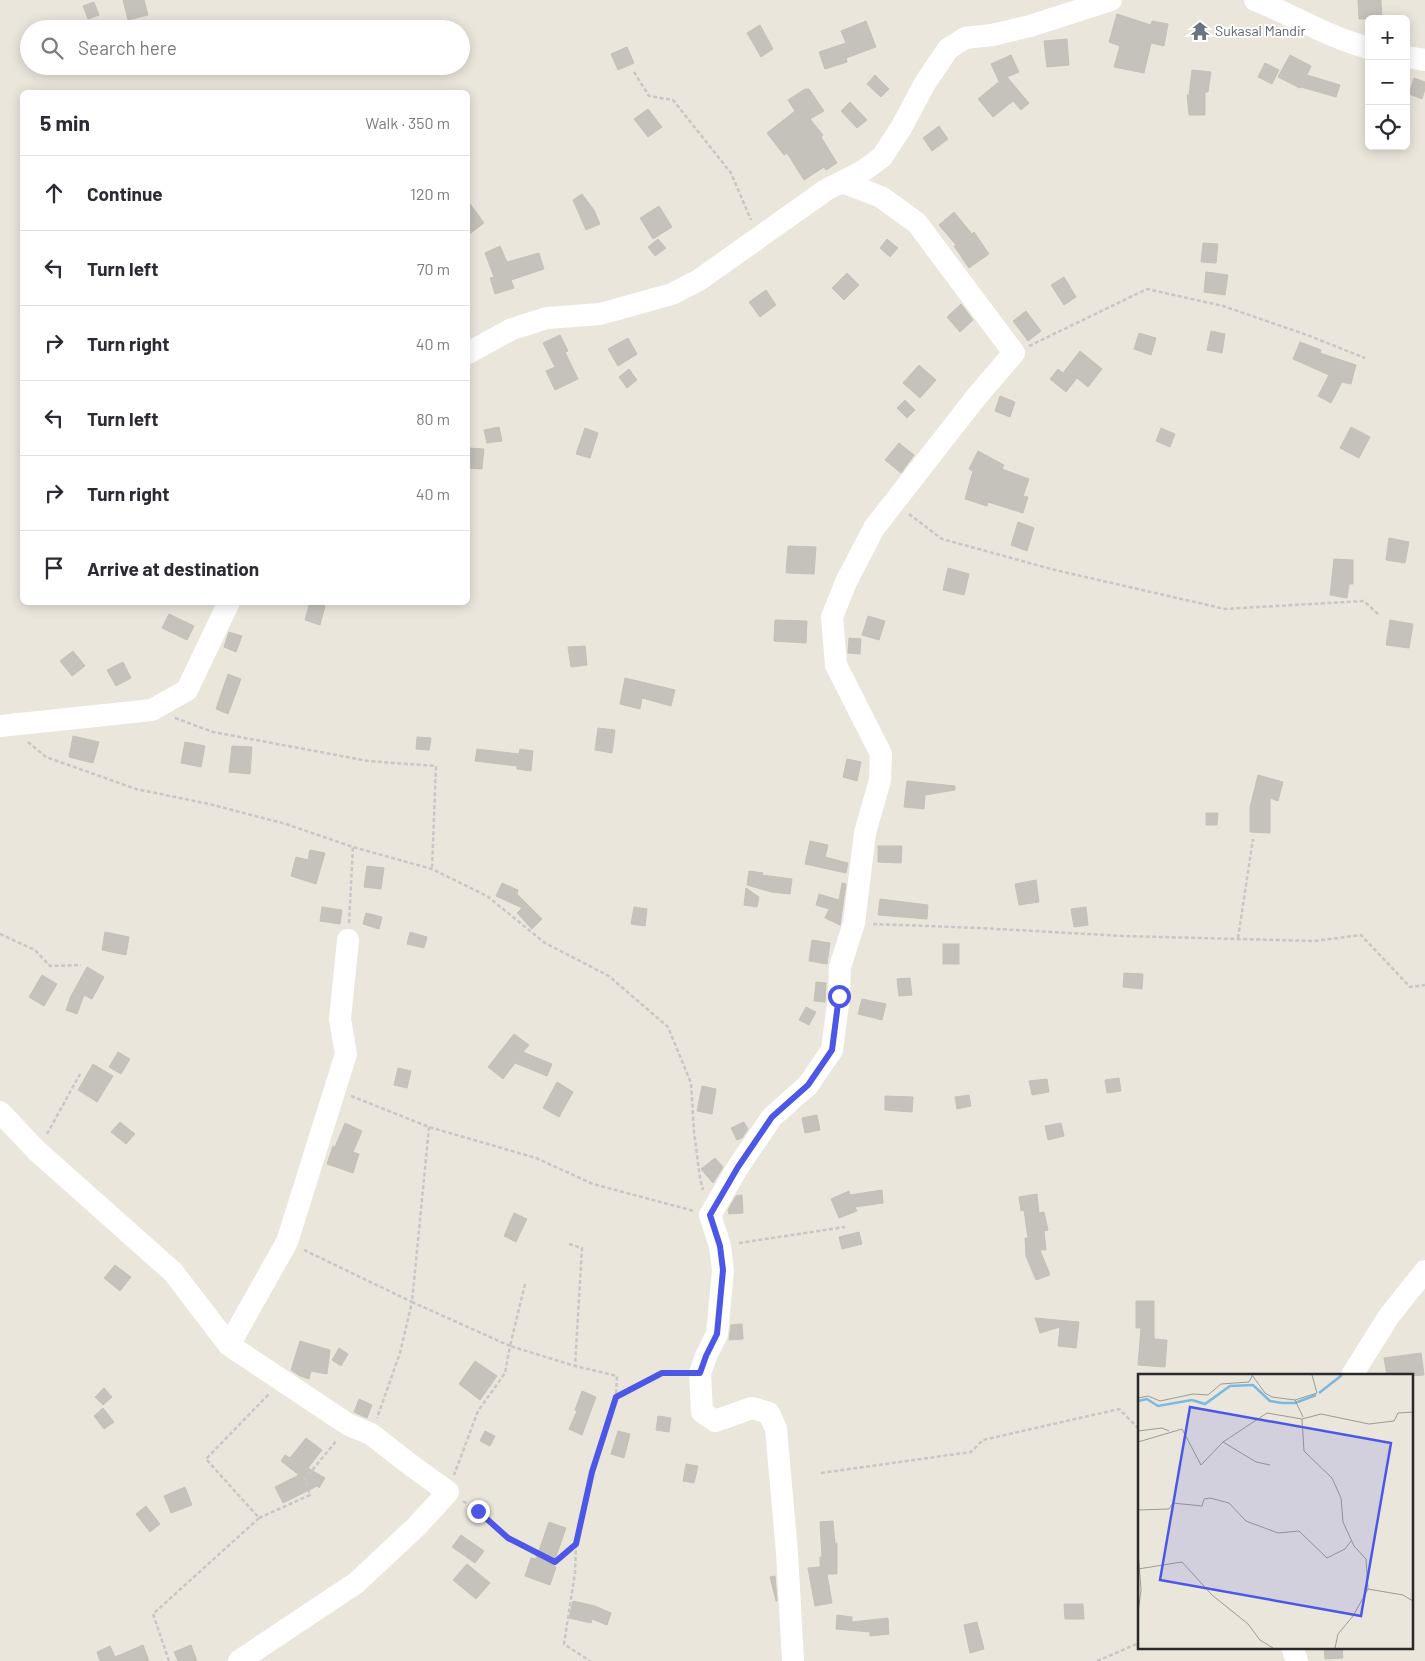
<!DOCTYPE html>
<html lang="en">
<head>
<meta charset="utf-8">
<style>
  :root { --surface:#fff; --page:#f2f2f3; --text:#2b2b33; --muted:#7c7c81; --line:#e1e1e2 }
  body { margin:0; font-family:Barlow,sans-serif; background:var(--page); color:var(--text) }
  .controls { position:absolute; right:15px; top:15px; display:grid; overflow:hidden; border-radius:8px; box-shadow:0 2px 12px #0003 }
  .controls button { width:45px; height:45px; display:grid; place-items:center; padding:0; border:0; border-bottom:1px solid var(--line); background:var(--surface); color:var(--text); font:25px sans-serif }
  .stop { position:absolute; width:15px; height:15px; margin:-11px; border:4px solid #4d57e6; border-radius:50%; background:#fff }
  .stop.end { background:#4d57e6; border-color:#fff; box-shadow:0 1px 5px #0008 }
  .list { margin:0; padding:0; list-style:none }
  h2 { display:flex; justify-content:space-between; align-items:center; height:65px; margin:0; padding:0 20px; font-size:21px }
  h2 small { font-size:16px; font-weight:400; color:var(--muted) }
  .list li { display:grid; grid-template-columns:32px 1fr auto; gap:15px; align-items:center; box-sizing:border-box; height:75px; padding:0 20px; border-top:1px solid var(--line) }
  .list b { display:block; font-size:19px; white-space:nowrap }
  .list em { font-size:16px; font-style:normal; color:var(--muted) }
  .icon { flex:none; width:28px; height:28px; fill:none; stroke:currentColor; stroke-width:2; stroke-linecap:round; stroke-linejoin:round }
  .map { position:relative; flex:none; width:1425px; height:1661px; overflow:hidden }
  .search { position:absolute; background:var(--surface); box-shadow:0 2px 12px #0003; left:20px; top:20px; width:450px; height:55px; display:flex; align-items:center; gap:12px; box-sizing:border-box; padding:0 18px; border-radius:28px; color:var(--muted); font-size:19px }
  .panel { position:absolute; background:var(--surface); box-shadow:0 2px 12px #0003; left:20px; top:90px; width:450px; height:515px; border-radius:8px }
  .map>svg:first-child { display:block }
</style>
</head>
<body>
<div class="map">
<svg width="1425" height="1661" viewBox="0 0 1425 1661">
  <rect width="100%" height="100%" fill="#eae6dc"/>
  <g fill="#c5c2bc" stroke="#c5c1b6">
    <path d="M123 0H144L148 15 128 20Z"/>
    <path d="M1358 0H1381L1382 19H1359Z"/>
    <path d="M94 2 99 15 88 19 83 6Z"/>
    <path d="M1117 14 1151 25 1152 21 1168 24 1164 46 1151 43 1144 73 1114 67 1120 46 1109 42Z"/>
    <path d="M866 21 876 47 846 58 847 62 825 69 819 52 846 43 841 31Z"/>
    <path d="M760 25 773 49 761 57 747 33Z"/>
    <path d="M1067 39 1069 65 1047 67 1044 41Z"/>
    <path d="M627 47 634 63 618 70 611 54Z"/>
    <path d="M1011 55 1019 72 1007 77 1029 103 1021 110 1013 101 993 117 978 99 1001 80 999 81 991 64Z"/>
    <path d="M1290 55 1311 66 1307 75 1340 85 1336 97 1301 87 1300 88 1278 77Z"/>
    <path d="M1265 63 1279 70 1272 84 1258 77Z"/>
    <path d="M1192 70 1211 72 1208 92H1205V115H1189L1187 95H1189Z"/>
    <path d="M875 75 889 89 881 97 867 84Z"/>
    <path d="M1414 78 1425 82V89L1422 99 1409 94Z"/>
    <path d="M805 89H809L824 111 810 119 823 135 821 137 837 163 826 170 824 167 804 180 787 153 784 155 767 133 795 111 788 100Z"/>
    <path d="M850 102 867 120 857 128 841 111Z"/>
    <path d="M648 109 662 127 648 137 634 119Z"/>
    <path d="M939 126 948 139 932 151 923 138Z"/>
    <path d="M582 194 594 210 600 224 586 230 573 200Z"/>
    <path d="M468 201 484 223 468 235Z"/>
    <path d="M659 206 672 227 653 239 640 218Z"/>
    <path d="M954 212 972 234 974 232 989 254 969 268 954 246 956 245 939 225Z"/>
    <path d="M658 239 666 248 655 256 648 247Z"/>
    <path d="M887 239 898 248 890 257 880 248Z"/>
    <path d="M1203 243 1218 244 1216 263 1201 262Z"/>
    <path d="M500 246 507 262 539 253 544 269 511 280 514 288 495 294 490 278 494 277 485 253Z"/>
    <path d="M1206 272 1228 275 1225 295 1204 292Z"/>
    <path d="M847 273 859 285 844 300 832 288Z"/>
    <path d="M1064 277 1076 297 1064 305 1051 285Z"/>
    <path d="M766 290 776 305 760 317 749 302Z"/>
    <path d="M961 304 973 320 960 332 947 317Z"/>
    <path d="M1026 311 1041 331 1028 341 1013 321Z"/>
    <path d="M1211 331 1225 334 1222 353 1207 350Z"/>
    <path d="M1139 333 1156 338 1151 355 1134 349Z"/>
    <path d="M560 335 568 351 565 352 578 379 555 390 546 371 555 367 543 343Z"/>
    <path d="M628 338 637 354 618 366 608 349Z"/>
    <path d="M1300 342 1321 350 1320 353 1356 365 1351 384 1342 382 1331 403 1318 396 1329 375 1293 359Z"/>
    <path d="M1080 351 1102 369 1088 387 1077 378 1066 392 1050 379 1058 369 1063 373Z"/>
    <path d="M919 365 936 380 920 398 903 383Z"/>
    <path d="M629 369 637 380 627 388 619 377Z"/>
    <path d="M1000 396 1015 402 1010 417 995 411Z"/>
    <path d="M905 400 915 410 907 418 897 408Z"/>
    <path d="M499 427 502 441 487 443 484 430Z"/>
    <path d="M1351 427 1370 437 1359 458 1340 448Z"/>
    <path d="M585 428 598 433 590 458 576 454Z"/>
    <path d="M1161 428 1175 434 1170 447 1156 441Z"/>
    <path d="M899 443 914 455 901 473 885 460Z"/>
    <path d="M468 448 484 449 482 469 468 468Z"/>
    <path d="M978 451 1004 465 1002 469 1029 479 1023 496 1028 497 1023 513 988 502 987 506 965 499 973 471 969 469Z"/>
    <path d="M1018 522 1034 528 1027 551 1011 545Z"/>
    <path d="M1389 538 1409 542 1405 563 1386 560Z"/>
    <path d="M788 546 816 547 814 574 786 573Z"/>
    <path d="M1334 559 1353 560V584H1349L1347 598 1330 595Z"/>
    <path d="M948 568 969 574 964 595 943 590Z"/>
    <path d="M310 602 325 606 320 625 305 620Z"/>
    <path d="M169 614 194 626 187 640 162 628Z"/>
    <path d="M868 616 885 621 879 640 862 635Z"/>
    <path d="M775 620 807 621 806 643 774 641Z"/>
    <path d="M1390 620 1413 624 1409 648 1386 645Z"/>
    <path d="M229 632 242 636 236 652 224 647Z"/>
    <path d="M849 638 861 639 860 654 848 653Z"/>
    <path d="M585 646 587 665 571 667 568 647Z"/>
    <path d="M73 651 85 666 72 676 60 661Z"/>
    <path d="M123 662 131 678 116 686 107 670Z"/>
    <path d="M228 674 241 679 228 714 216 709Z"/>
    <path d="M625 678 675 690 671 706 642 698 640 709 620 704Z"/>
    <path d="M598 728 615 730 612 753 595 750Z"/>
    <path d="M73 736 99 742 93 763 69 757Z"/>
    <path d="M417 737 431 738 429 750 416 749Z"/>
    <path d="M185 742 205 746 201 767 181 763Z"/>
    <path d="M232 746 252 747 250 774 229 772Z"/>
    <path d="M477 749 519 754 520 749 533 751 531 771 517 769V766L475 761Z"/>
    <path d="M847 759 861 762 857 781 843 777Z"/>
    <path d="M1258 775 1283 782 1278 801 1270 798V833L1250 832V807Z"/>
    <path d="M907 781 955 786V790L925 795 924 809 904 807Z"/>
    <path d="M1206 813H1218L1217 825H1206Z"/>
    <path d="M810 841 828 845 825 857 848 863 846 873 805 864Z"/>
    <path d="M878 846H902L901 863 878 862Z"/>
    <path d="M310 850 325 853 316 884 291 876 296 857 308 860Z"/>
    <path d="M367 866 384 868 381 889 364 887Z"/>
    <path d="M749 871 763 873 762 875 792 879 790 894 771 892 747 885Z"/>
    <path d="M1036 880 1039 902 1019 905 1015 884Z"/>
    <path d="M502 883 518 890 517 894 542 919 532 929 517 913 522 908 496 896Z"/>
    <path d="M842 883 846 884 840 925 825 918 829 909 816 905 819 894 839 900Z"/>
    <path d="M746 888 759 897 757 907 744 905Z"/>
    <path d="M880 899 928 905 927 919 878 915Z"/>
    <path d="M322 907 342 910 340 924 320 921Z"/>
    <path d="M634 907 647 909 645 926 631 924Z"/>
    <path d="M1086 907 1088 925 1074 927 1071 909Z"/>
    <path d="M366 913 382 917 379 929 363 924Z"/>
    <path d="M105 932 129 937 126 955 102 950Z"/>
    <path d="M410 932 427 937 424 948 407 944Z"/>
    <path d="M812 940 830 943 827 964 809 961Z"/>
    <rect x="943" y="944" width="16" height="20"/>
    <path d="M87 967 104 977 92 999 84 995 77 1014 66 1010 71 996Z"/>
    <path d="M1124 973 1143 974 1142 989 1123 987Z"/>
    <path d="M42 975 57 984 44 1006 29 997Z"/>
    <path d="M910 978 912 995 899 996 897 979Z"/>
    <path d="M816 982 826 983 825 1002 814 1001Z"/>
    <path d="M862 999 886 1004 882 1020 858 1014Z"/>
    <path d="M806 1007 816 1012 809 1025 799 1020Z"/>
    <path d="M514 1034 529 1045 523 1052 552 1064 547 1076 515 1063 503 1079 488 1067Z"/>
    <path d="M118 1052 130 1059 121 1074 109 1067Z"/>
    <path d="M93 1064 113 1076 97 1102 78 1090Z"/>
    <path d="M398 1068 411 1071 407 1088 394 1085Z"/>
    <path d="M1119 1078 1121 1091 1107 1093 1105 1080Z"/>
    <path d="M1047 1079 1049 1092 1032 1095 1029 1081Z"/>
    <path d="M557 1082 573 1092 559 1117 543 1108Z"/>
    <path d="M702 1086 716 1089 712 1114 697 1111Z"/>
    <path d="M969 1095 971 1106 957 1109 955 1097Z"/>
    <path d="M885 1096 913 1097 912 1112 885 1110Z"/>
    <path d="M817 1115 820 1130 805 1133 802 1118Z"/>
    <path d="M120 1122 135 1134 126 1144 111 1132Z"/>
    <path d="M744 1122 748 1129 742 1138 737 1140 731 1128Z"/>
    <path d="M345 1123 362 1131 353 1152 359 1154 353 1173 327 1164 333 1146 335 1147Z"/>
    <path d="M1061 1123 1064 1136 1048 1140 1045 1126Z"/>
    <path d="M715 1158 723 1167 713 1183 701 1169Z"/>
    <path d="M882 1190 883 1203 855 1207 857 1211 839 1218 831 1199 849 1191 850 1195Z"/>
    <path d="M1037 1194 1039 1213 1044 1212 1048 1230 1044 1231 1046 1250H1040L1050 1275 1036 1280 1026 1256 1025 1238H1028L1024 1210 1021 1211 1019 1197Z"/>
    <path d="M742 1195 743 1213 729 1214 728 1210 736 1196Z"/>
    <path d="M514 1213 527 1219 516 1242 504 1236Z"/>
    <path d="M859 1232 862 1244 842 1249 839 1237Z"/>
    <path d="M115 1265 131 1277 120 1291 104 1278Z"/>
    <path d="M1136 1301H1154V1339L1167 1340 1165 1367 1138 1365 1141 1328H1136Z"/>
    <path d="M1035 1318 1079 1322 1076 1348 1058 1346 1060 1327 1040 1333Z"/>
    <path d="M742 1324 743 1339 729 1340 731 1325Z"/>
    <path d="M300 1341 330 1350 327 1374 311 1371 309 1379 300 1376 291 1370Z"/>
    <path d="M339 1348 348 1354 341 1366 332 1360Z"/>
    <path d="M1421 1353 1424 1375 1411 1376V1375H1387L1384 1358Z"/>
    <path d="M475 1361 497 1376 480 1400 459 1384Z"/>
    <path d="M104 1388 112 1397 103 1405 95 1397Z"/>
    <path d="M582 1391 596 1397 582 1435 569 1429 577 1411 575 1410Z"/>
    <path d="M359 1399 372 1405 367 1418 354 1412Z"/>
    <path d="M103 1408 114 1422 104 1429 94 1416Z"/>
    <path d="M658 1416 671 1418 669 1432 656 1430Z"/>
    <path d="M485 1431 495 1436 490 1446 480 1441Z"/>
    <path d="M618 1431 630 1434 624 1458 611 1454Z"/>
    <path d="M306 1438 322 1450 308 1468 325 1478 319 1488 317 1486 283 1503 275 1487 299 1475 281 1461 285 1455 290 1458Z"/>
    <path d="M686 1464 698 1466 694 1483 683 1481Z"/>
    <path d="M185 1487 192 1505 171 1513 164 1496Z"/>
    <path d="M146 1506 160 1524 150 1532 136 1514Z"/>
    <path d="M833 1521 835 1543H837V1574H827L832 1603 815 1606 808 1568 820 1567V1557H822L820 1522Z"/>
    <path d="M549 1522 566 1528 553 1565 556 1567 550 1585 525 1576 531 1558 536 1559Z"/>
    <path d="M461 1535 484 1551 475 1563 452 1547Z"/>
    <path d="M467 1564 490 1583 476 1599 453 1580Z"/>
    <path d="M775 1576 777 1601H776L770 1577Z"/>
    <path d="M573 1601 595 1606 611 1613 607 1625 592 1619 591 1623 569 1618Z"/>
    <path d="M1064 1604H1083L1084 1619H1065Z"/>
    <path d="M837 1615 852 1617V1622L888 1618 889 1634 870 1636V1632L836 1629Z"/>
    <path d="M977 1622 984 1649 970 1653 964 1625Z"/>
    <path d="M143 1645 149 1661H100L97 1652 110 1646 115 1657Z"/>
    <path d="M191 1645 197 1661H178L174 1652Z"/>
    <path d="M1324 1647H1342L1343 1658 1325 1659Z"/>
  </g>
  <g fill="none" stroke-linecap="round" stroke-linejoin="round">
    <g stroke="#c7c7c7" stroke-width="2.5" stroke-dasharray="4 2.5" stroke-linecap="butt">
      <path d="M634 72 649 96 673 100 731 173 751 220"/>
      <path d="M1029 346 1147 289 1223 306 1307 335 1365 358"/>
      <path d="M909 514 942 539 1055 570 1225 609 1364 601 1380 616"/>
      <path d="M175 718 213 732 368 761 436 766 432 869"/>
      <path d="M28 742 46 757 136 789 209 804 286 824 353 847 432 869 487 896 545 943 609 976 668 1027 691 1083 694 1132 700 1178 703 1190"/>
      <path d="M349 923 353 847"/>
      <path d="M873 924 980 928 1123 936 1314 941 1361 935 1410 987 1425 985"/>
      <path d="M0 934 35 950 50 966 81 965"/>
      <path d="M1238 938 1253 839"/>
      <path d="M351 1096 429 1127 536 1158 593 1184 694 1211"/>
      <path d="M429 1127 412 1302 510 1346 505 1373 478 1411 454 1475"/>
      <path d="M47 1134 80 1074"/>
      <path d="M739 1243 845 1227"/>
      <path d="M569 1244 582 1248 575 1366 617 1376 616 1397"/>
      <path d="M304 1250 412 1302 400 1353 377 1418"/>
      <path d="M525 1284 510 1346 575 1366"/>
      <path d="M821 1473 971 1452 983 1440 1119 1409 1139 1429"/>
      <path d="M463 1501 478 1511 508 1538 555 1563 576 1544 592 1472 616 1397 662 1373H682"/>
      <path d="M259 1518 310 1495 305 1479 337 1440"/>
      <path d="M576 1544 575 1573 564 1644 590 1661"/>
      <path d="M169 1661 153 1614 259 1518 206 1459 270 1393"/>
      <path d="M1097 1661 1139 1643"/>
    </g>
    <g stroke="#fff" stroke-width="22">
      <path d="M1255 0C1293 15 1329 38 1369 48"/>
      <path d="M1406 57 1425 60"/>
      <path d="M468 353 512 329 547 318 600 314 672 294 699 280 826 190 863 171 882 157 901 128 925 83 948 49 965 38 992 35 1030 26 1111 0"/>
      <path d="M0 726 152 710 187 690 229 602"/>
      <path d="M0 1112 37 1151 173 1272 229 1345 349 1425 371 1434 408 1463 448 1492 417 1526 356 1583 239 1661"/>
      <path d="M229 1345 287 1242 346 1054 340 1019 348 940"/>
      <path d="M1352 1375 1389 1316 1425 1271"/>
      <path d="M1292 1647 1297 1661"/>
      <path d="M793 1661 787 1552 776 1429 769 1413 752 1408 715 1421 702 1412 700 1373 706 1356 717 1334 723 1270 720 1246 710 1215 738 1167 772 1117 808 1085 832 1050 839 996 840 967 854 923 865 833 880 780 881 754 836 665 832 617 846 582 874 528 977 396 1014 353 917 223 881 197 842 182"/>
    </g>
  </g>
  <g fill="none" stroke-linecap="round" stroke-linejoin="round">
    <path stroke="#4d57e6" stroke-width="6" d="M478 1511 508 1538 555 1562 576 1544 592 1472 616 1397 662 1373H700L706 1356 717 1334 723 1270 720 1246 710 1215 738 1167 772 1117 808 1085 832 1050 839 996"/>
  </g>
  <defs>
    <g id="temple-bare" transform="scale(1.5)"><path d="M0-6L5-2H3V0L6.5 2.5H4V6H1.5V3h-3V6H-4V2.5H-6.5L-3 0V-2H-5Z" fill="#6b7280" stroke="#fff" stroke-width="2.5" paint-order="stroke"/></g>
  </defs>
  <g fill-rule="evenodd">
    <use href="#temple-bare" x="1200" y="31"/>
  </g>
  <g text-anchor="middle" stroke-width="4" stroke-linejoin="round" paint-order="stroke">
    <g font-size="14" fill="#5b616d" stroke="#fff" text-anchor="start">
      <text x="1215" y="36">Sukasal Mandir</text>
    </g>
  </g>
  <g transform="translate(1138 1374)">
    <rect width="275" height="275" fill="#eae6dc"/>
    <path fill="none" stroke="#7ab9e1" stroke-width="2.5" d="M181 19 204 1M0 27 9 25 20 32 54 26 67 30 92 12 115 11 132 27 144 29H157L178 21"/>
    <path fill="none" stroke="#9d9a94" stroke-width="1" d="M114 1 127 19 134 23 157 26 165 43M0 24 10 22 22 27 55 20 70 21 83 10 111 8 114 2M157 26 179 19 174 1M0 57 24 54 31 57M0 68 44 55 63 91 85 68 129 39 164 45M85 68 118 88 132 91M0 136 31 135 35 129 64 132 66 125 72 124 91 129 108 147 140 159 161 157 189 184 207 175 213 167M0 177 3 216 0 239M0 195 44 188 74 221 110 250 122 266 135 274M230 215 265 221 275 227M197 274 200 260 215 242 230 215 228 185 216 172 205 148 203 124 194 104 166 77 164 45 183 40 231 50 256 47 260 39 275 38"/>
    <path fill="#4d57e6" fill-opacity="0.15" stroke="#4d57e6" stroke-width="2.5" d="M52 33 253 69 223 242 22 206Z"/>
    <rect width="275" height="275" fill="none" stroke="#292929" stroke-width="2.5"/>
  </g>
</svg>
<div class="controls">
<button>+</button>
<button>−</button>
<button><svg class="icon" aria-label="locate" viewBox="0 0 24 24"><circle cx="12" cy="12" r="6"/><path d="M12 2v4M12 18v4M2 12h4M18 12h4"/></svg></button>
</div>
<div class="stop" style="left:839px;top:996px"></div>
<div class="stop end" style="left:478px;top:1511px"></div>
<div class="search"><svg class="icon" aria-label="search" viewBox="0 0 24 24"><circle cx="10" cy="10" r="6"/><path d="M15 15l6 6"/></svg>Search here</div>
<section class="panel">
<h2>5 min<small>Walk · 350 m</small></h2>
<ul class="list">
<li><svg class="icon" aria-label="ahead" viewBox="0 0 24 24"><path d="M12 20V5M6 11l6-6 6 6"/></svg><div><b>Continue</b></div><em>120 m</em></li>
<li><svg class="icon" aria-label="left" viewBox="0 0 24 24"><path d="M17 20v-9H6M10 6l-5 5 5 5"/></svg><div><b>Turn left</b></div><em>70 m</em></li>
<li><svg class="icon" aria-label="right" viewBox="0 0 24 24"><path d="M7 20v-9h11M14 6l5 5-5 5"/></svg><div><b>Turn right</b></div><em>40 m</em></li>
<li><svg class="icon" aria-label="left" viewBox="0 0 24 24"><path d="M17 20v-9H6M10 6l-5 5 5 5"/></svg><div><b>Turn left</b></div><em>80 m</em></li>
<li><svg class="icon" aria-label="right" viewBox="0 0 24 24"><path d="M7 20v-9h11M14 6l5 5-5 5"/></svg><div><b>Turn right</b></div><em>40 m</em></li>
<li><svg class="icon" aria-label="arrive" viewBox="0 0 24 24"><path d="M6 21V4h12l-3 4 3 4H6"/></svg><div><b>Arrive at destination</b></div></li>
</ul>
</section>
</div>
</body>
</html>
